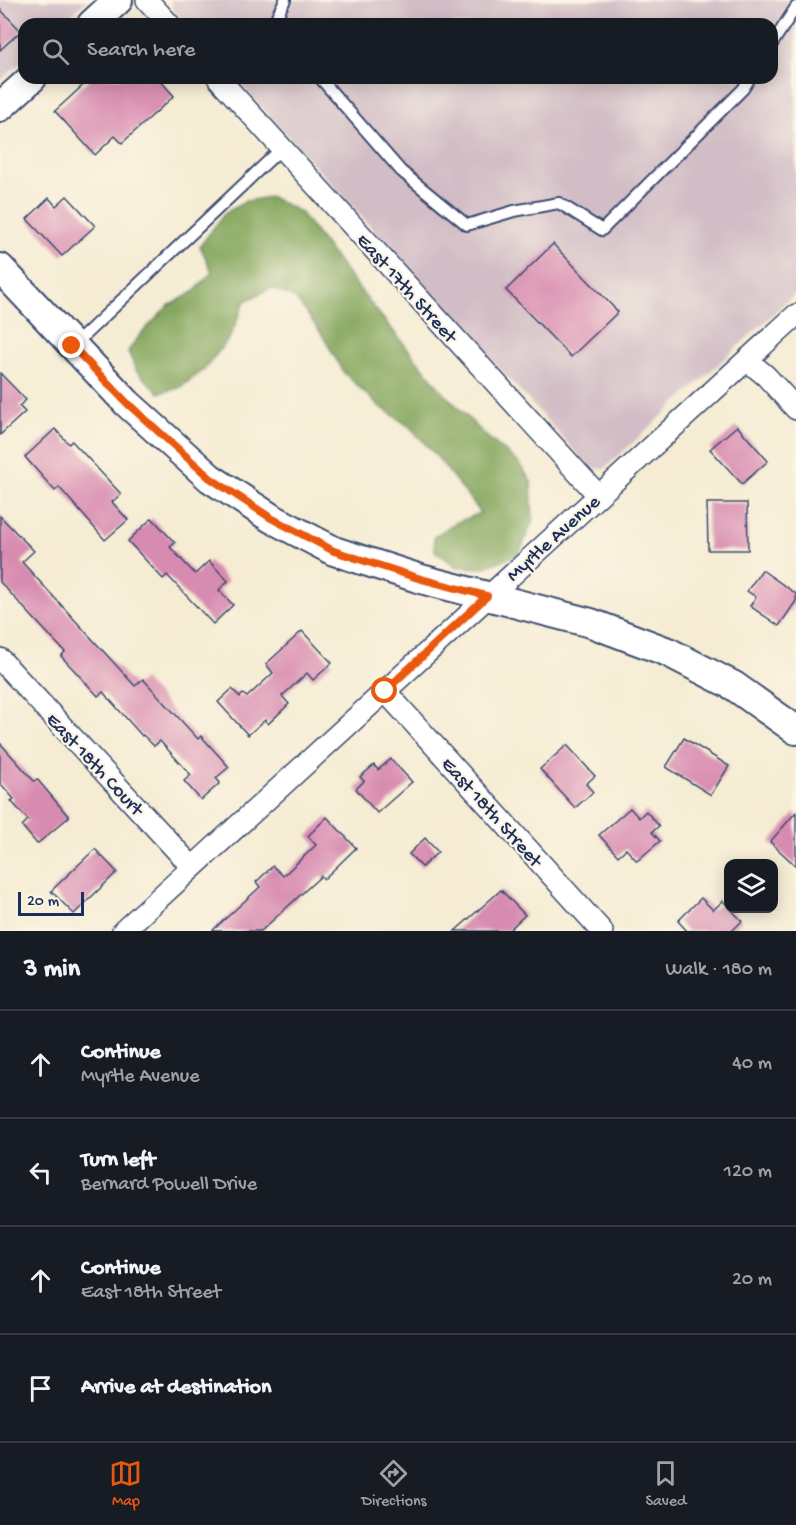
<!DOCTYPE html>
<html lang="en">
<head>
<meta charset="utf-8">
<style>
  :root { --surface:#171b24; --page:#20242c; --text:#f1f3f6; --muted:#9ea1a6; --line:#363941; --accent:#ea580c }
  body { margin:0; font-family:"Gochi Hand",sans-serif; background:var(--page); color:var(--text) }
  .controls { position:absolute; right:18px; bottom:18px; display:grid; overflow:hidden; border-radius:12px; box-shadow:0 3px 15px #0003 }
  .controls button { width:54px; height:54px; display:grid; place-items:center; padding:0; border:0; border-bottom:2px solid var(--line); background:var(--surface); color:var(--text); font:30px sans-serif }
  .scale { position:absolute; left:18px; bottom:15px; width:66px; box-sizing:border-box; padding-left:6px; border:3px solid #1b2f5e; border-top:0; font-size:16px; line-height:21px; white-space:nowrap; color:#1b2f5e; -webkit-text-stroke:4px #fcf5e5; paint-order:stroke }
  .stop { position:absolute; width:18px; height:18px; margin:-14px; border:4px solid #ea580c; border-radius:50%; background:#fff }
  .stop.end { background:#ea580c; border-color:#fff; box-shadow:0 2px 6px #0008 }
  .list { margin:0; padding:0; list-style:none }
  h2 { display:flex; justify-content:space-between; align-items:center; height:78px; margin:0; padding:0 24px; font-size:26px }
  h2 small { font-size:20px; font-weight:400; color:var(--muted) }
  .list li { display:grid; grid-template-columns:39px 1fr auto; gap:18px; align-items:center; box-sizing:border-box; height:108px; padding:0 24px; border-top:2px solid var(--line) }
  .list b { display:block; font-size:22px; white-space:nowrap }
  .list p { margin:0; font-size:20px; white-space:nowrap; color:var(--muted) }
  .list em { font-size:20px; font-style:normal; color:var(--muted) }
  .icon { flex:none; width:33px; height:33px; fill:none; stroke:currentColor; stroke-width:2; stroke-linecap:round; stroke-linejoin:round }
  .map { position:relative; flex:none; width:796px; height:931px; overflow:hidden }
  .search { position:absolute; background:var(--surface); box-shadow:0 3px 15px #0003; left:18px; right:18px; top:18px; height:66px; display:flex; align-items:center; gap:15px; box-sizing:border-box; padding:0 21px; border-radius:18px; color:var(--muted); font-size:22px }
  .sheet { height:510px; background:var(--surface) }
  nav { display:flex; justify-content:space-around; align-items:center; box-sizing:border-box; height:84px; border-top:2px solid var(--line); background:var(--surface); font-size:16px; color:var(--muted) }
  nav a { display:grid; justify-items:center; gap:3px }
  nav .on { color:var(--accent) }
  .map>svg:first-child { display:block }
</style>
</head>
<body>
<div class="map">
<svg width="796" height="931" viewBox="0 0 796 931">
  <rect width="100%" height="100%" fill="#fcf5e5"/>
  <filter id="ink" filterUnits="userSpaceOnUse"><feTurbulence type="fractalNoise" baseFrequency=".0167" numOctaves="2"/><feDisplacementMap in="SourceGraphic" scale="12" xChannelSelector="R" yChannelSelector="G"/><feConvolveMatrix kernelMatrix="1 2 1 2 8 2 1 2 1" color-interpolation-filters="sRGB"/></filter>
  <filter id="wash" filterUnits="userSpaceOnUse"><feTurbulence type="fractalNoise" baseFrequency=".008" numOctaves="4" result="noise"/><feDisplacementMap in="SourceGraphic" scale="24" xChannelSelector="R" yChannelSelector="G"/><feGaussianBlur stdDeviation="1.35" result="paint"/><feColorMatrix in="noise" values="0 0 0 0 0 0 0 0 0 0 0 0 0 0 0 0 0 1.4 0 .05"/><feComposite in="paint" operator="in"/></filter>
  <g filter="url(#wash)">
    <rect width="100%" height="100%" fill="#f5ecd3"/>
    <g fill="#d2bdc6">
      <path d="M0 0H87L61 24H24V59L0 81Z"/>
      <path d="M171 0H796V293L604 469 594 468 584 461 235 78H772V24H186L173 9Z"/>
    </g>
    <path fill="#83a65b" stroke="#4f6a5c" stroke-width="1.5" d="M271 197 300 212 368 300 442 391 485 435 518 462 531 481 533 520 519 554 482 568 457 567 435 551 434 537 455 523 481 513 438 458 410 427 379 406 344 373 321 333 296 299 272 288 245 301 230 337 204 370 179 388 159 393 136 370 128 351 141 334 168 306 194 292 212 272 200 246 224 214 246 201Z"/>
    <g id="blocks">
      <g fill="#d88bb0">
        <path d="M0 9 21 31 0 50Z"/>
        <path d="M91 78H158L174 96 122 143 115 136 95 155 55 111Z"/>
        <path d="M67 196 95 226 62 256 27 219 49 198 56 206Z"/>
        <path d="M553 244 618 312 571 357 506 290Z"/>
        <path d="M0 373 26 400 19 406 25 412 0 435Z"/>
        <path d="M737 426 768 461 742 484 710 449Z"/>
        <path d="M55 429 69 444 72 441 121 494 112 502 128 520 105 540 59 487 55 491 25 457Z"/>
        <path d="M707 503H747L748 550H708Z"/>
        <path d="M0 516 34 551 22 562 135 686 143 679 198 739 201 736 229 767 216 778 220 783 201 800 184 781 191 775 160 741 154 746 143 735 142 736 103 692 98 696 61 656 65 652 0 582Z"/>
        <path d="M152 518 175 543 170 547 195 574 209 561 228 581 219 590 233 605 213 624 167 575 163 579 128 541Z"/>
        <path d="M762 570 796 594V601L779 626 750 606 756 597 747 591Z"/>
        <path d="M302 631 332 663 313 680 307 673 282 696 289 704 268 724 265 720 248 735 218 702 232 689 240 697 243 694 247 697 273 673 266 664Z"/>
        <path d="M684 738 729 766 711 795 666 767Z"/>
        <path d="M0 743 34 781 37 779 69 817 37 844 22 826 28 820 11 801 14 799 0 783Z"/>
        <path d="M567 745 595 776 586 784 593 792 575 808 540 769Z"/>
        <path d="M391 759 412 782 377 813 356 789 364 781 360 777 374 765 378 770Z"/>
        <path d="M630 808 639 818 646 811 659 826 652 832 660 841 637 861 626 849 618 856 599 835Z"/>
        <path d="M796 812V866L770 842Z"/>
        <path d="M327 817 356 848 324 879 321 876 261 931H212L260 887 256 882 273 866 283 876 316 845 308 836Z"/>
        <path d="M425 838 438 852 422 867 409 854Z"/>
        <path d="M95 849 117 872 74 914 51 891Z"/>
        <path d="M501 890 525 915 508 931H455Z"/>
        <path d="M701 898 713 910 723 901 742 921 732 931H687L678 921Z"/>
      </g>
    </g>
  </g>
  <g filter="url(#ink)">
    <use href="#blocks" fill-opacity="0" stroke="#3c4b70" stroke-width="1.5"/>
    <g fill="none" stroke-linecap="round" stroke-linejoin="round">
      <g stroke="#3c4b70" stroke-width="14">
        <g id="lane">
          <path d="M273 24 285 0"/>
          <path d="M772 44 796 7"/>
          <path d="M320 78 401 171 467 225 514 211 559 203 602 230 743 89 750 78"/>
          <path d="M73 346 282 148"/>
        </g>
      </g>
      <g stroke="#3c4b70" stroke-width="24">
        <g id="street">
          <path d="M147 0 169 24"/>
          <path d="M218 78 598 495"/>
          <path d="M748 361 766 376 796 409"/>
          <path d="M0 659 192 867"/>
          <path d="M385 691 602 931"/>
          <path d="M123 931 796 315"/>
        </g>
      </g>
      <g stroke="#3c4b70" stroke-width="32">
        <g id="secondary">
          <path d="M92 24 118 0"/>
          <path d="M0 107 32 78"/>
          <path d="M0 268 127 403 210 478 271 518 334 551 421 579 591 623 668 652 734 686 796 730"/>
        </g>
      </g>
      <use href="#lane" stroke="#fff" stroke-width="10"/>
      <use href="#street" stroke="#fff" stroke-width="21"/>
      <use href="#secondary" stroke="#fff" stroke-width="28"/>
    </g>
  </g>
  <g fill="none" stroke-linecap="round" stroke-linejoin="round" filter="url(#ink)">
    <path stroke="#ea580c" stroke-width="8" d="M72 346 127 403 210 478 271 518 334 551 421 579 487 596 385 691"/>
  </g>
  <g text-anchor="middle" stroke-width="4.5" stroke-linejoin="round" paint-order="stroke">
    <g font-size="20" fill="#1b2f5e" stroke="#fcf5e5">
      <text transform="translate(408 287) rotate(48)" y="7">East 17th Street</text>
      <text transform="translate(552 537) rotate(-42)" y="7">Myrtle Avenue</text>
      <text transform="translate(96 763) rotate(47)" y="7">East 18th Court</text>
      <text transform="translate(493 811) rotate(48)" y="7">East 18th Street</text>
    </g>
  </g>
</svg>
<div class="controls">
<button><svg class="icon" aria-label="layers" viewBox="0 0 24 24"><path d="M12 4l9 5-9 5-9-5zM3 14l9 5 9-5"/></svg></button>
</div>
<div class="scale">20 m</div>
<div class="stop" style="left:385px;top:691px"></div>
<div class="stop end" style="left:72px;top:346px"></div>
<div class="search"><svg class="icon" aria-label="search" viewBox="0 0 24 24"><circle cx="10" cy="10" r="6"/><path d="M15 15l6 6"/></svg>Search here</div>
</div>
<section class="sheet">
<h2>3 min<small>Walk · 180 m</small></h2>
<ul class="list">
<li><svg class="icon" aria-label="ahead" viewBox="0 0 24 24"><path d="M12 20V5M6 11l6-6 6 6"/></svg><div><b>Continue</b><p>Myrtle Avenue</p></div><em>40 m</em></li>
<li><svg class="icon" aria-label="left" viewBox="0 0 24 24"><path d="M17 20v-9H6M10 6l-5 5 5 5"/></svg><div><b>Turn left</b><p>Bernard Powell Drive</p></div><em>120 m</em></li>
<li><svg class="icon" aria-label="ahead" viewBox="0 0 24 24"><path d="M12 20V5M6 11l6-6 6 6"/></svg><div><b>Continue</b><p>East 18th Street</p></div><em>20 m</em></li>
<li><svg class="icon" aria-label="arrive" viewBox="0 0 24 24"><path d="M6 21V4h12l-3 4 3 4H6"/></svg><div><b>Arrive at destination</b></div></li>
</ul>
</section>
<nav>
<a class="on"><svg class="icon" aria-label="map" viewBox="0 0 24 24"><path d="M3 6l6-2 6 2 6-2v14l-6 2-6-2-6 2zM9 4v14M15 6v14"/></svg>Map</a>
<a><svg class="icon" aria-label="directions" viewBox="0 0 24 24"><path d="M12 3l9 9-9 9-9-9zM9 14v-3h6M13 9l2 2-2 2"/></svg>Directions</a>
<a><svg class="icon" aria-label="saved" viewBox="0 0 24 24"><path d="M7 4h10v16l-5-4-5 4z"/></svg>Saved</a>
</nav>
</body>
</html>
